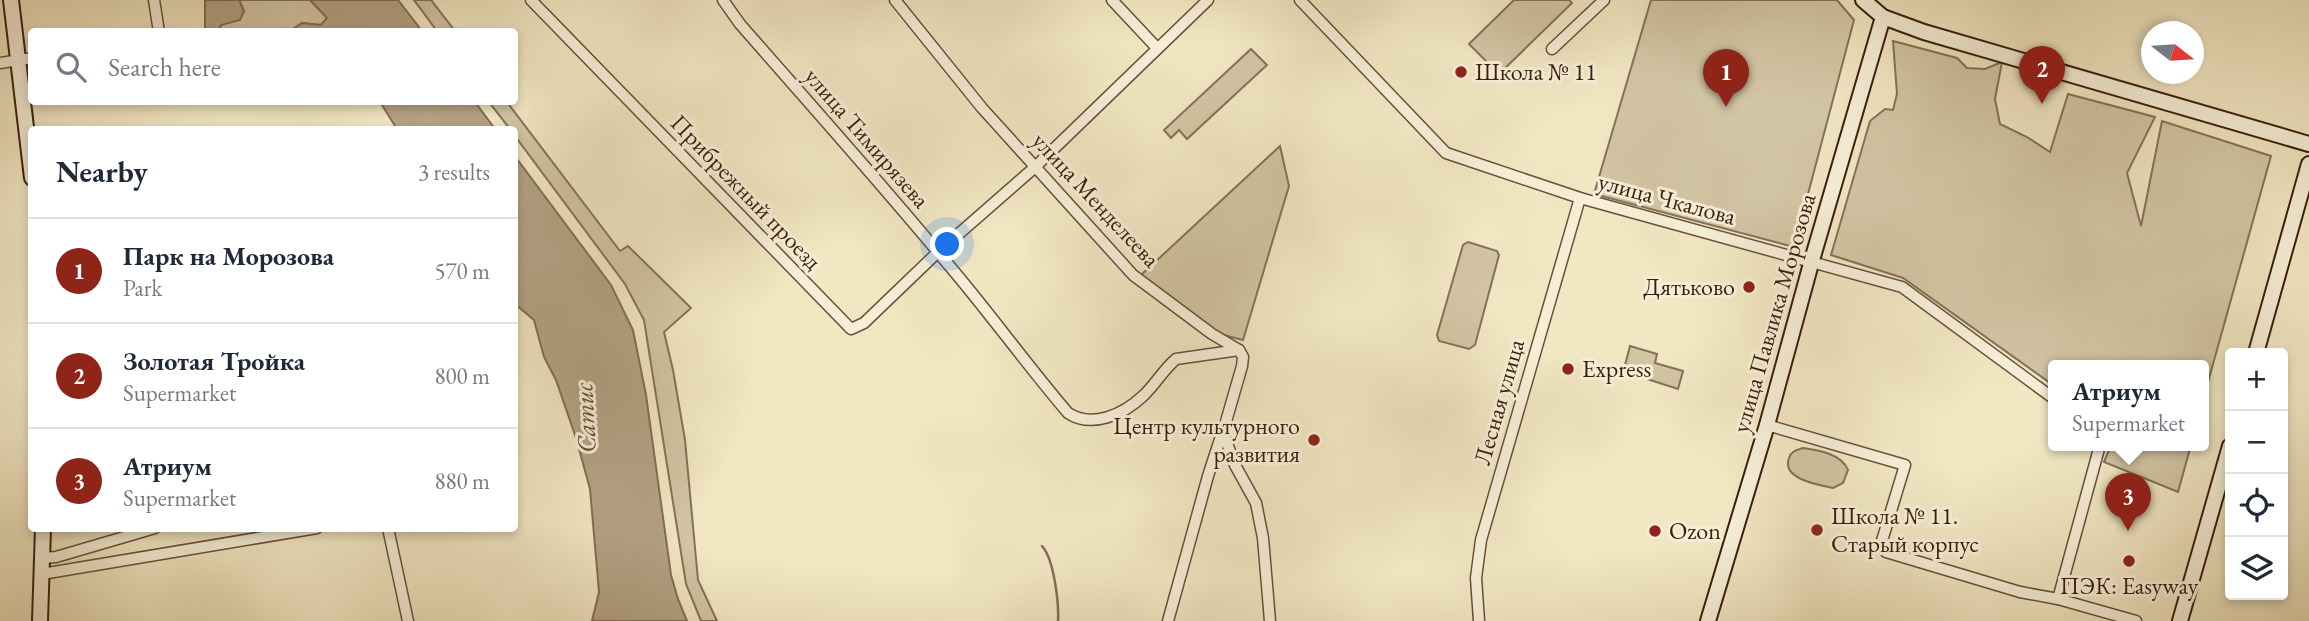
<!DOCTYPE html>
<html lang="en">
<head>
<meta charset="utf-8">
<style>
  :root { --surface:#fff; --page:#f2f2f3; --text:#1f2937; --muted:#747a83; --line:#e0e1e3; --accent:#8f2418 }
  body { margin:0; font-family:"EB Garamond",serif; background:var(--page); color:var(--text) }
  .controls { position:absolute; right:21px; bottom:21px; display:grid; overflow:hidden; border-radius:7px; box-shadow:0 4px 10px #0003 }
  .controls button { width:63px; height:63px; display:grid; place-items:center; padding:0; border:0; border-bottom:2px solid var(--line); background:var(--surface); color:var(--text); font:35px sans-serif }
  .compass { position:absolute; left:2141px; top:21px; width:63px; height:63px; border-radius:50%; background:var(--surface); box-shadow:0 4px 10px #0003; rotate:107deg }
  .you { position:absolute; left:948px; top:245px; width:24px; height:24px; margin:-18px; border:5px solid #fff; border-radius:50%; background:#1a73e8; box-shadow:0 0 0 10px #1a73e833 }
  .badge { display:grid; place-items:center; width:46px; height:46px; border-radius:50%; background:var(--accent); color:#fff; font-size:23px; font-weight:700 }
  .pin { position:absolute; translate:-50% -58px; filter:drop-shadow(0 2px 4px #0008) }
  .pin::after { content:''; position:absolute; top:37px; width:24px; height:21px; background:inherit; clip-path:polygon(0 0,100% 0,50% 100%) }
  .popup { position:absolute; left:2048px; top:360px; width:161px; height:91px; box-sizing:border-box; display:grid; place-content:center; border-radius:7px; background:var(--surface); filter:drop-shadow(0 2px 5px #0005); font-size:23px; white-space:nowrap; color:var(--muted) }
  .popup b { font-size:26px; color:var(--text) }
  .popup::after { content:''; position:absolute; left:50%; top:100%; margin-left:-14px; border:14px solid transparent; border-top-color:var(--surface) }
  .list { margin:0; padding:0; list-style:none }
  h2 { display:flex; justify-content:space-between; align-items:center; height:91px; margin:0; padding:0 28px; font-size:30px }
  h2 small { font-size:23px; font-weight:400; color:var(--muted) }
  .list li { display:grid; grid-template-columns:46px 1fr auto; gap:21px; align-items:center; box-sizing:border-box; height:105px; padding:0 28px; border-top:2px solid var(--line) }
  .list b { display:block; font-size:26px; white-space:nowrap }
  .list p { margin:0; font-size:23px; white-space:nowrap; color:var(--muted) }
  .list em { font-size:23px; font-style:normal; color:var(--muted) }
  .icon { flex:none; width:38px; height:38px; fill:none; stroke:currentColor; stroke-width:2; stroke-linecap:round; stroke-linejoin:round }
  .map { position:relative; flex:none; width:2309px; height:621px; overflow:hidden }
  .search { position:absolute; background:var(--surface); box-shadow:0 4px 10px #0003; left:28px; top:28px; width:490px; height:77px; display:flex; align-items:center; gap:18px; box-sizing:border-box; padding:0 24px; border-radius:7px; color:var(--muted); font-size:26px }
  .panel { position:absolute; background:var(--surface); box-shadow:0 4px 10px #0003; left:28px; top:126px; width:490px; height:406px; border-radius:7px }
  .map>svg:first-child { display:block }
</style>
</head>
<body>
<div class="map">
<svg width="2309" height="621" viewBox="0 0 2309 621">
  <rect width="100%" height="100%" fill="#f1e7c3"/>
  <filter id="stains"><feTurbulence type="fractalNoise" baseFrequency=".00286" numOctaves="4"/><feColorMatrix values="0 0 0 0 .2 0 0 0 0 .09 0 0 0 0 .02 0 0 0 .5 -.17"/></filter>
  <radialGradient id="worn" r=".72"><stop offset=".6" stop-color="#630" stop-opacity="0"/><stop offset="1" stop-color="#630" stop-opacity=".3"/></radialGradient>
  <g fill="#d2c5a4" stroke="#867158" stroke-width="2">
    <path d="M239 0H310L328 18 321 25 302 23 290 31 218 32 221 25 244 11Z"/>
    <path d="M414 0H431L455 31H437Z"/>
    <path d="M1514 0H1569L1572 3 1499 74 1469 44Z"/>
    <path d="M1651 0H1837L1854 20 1794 247 1594 194Z"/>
    <path d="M1893 41 1957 58 1967 68 1985 69 2002 62 1995 99 2000 124 2027 137 2050 152 2068 94 2155 117 2127 173 2141 226 2162 121 2271 156 2203 400V365H2053V385L1903 278 1831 255 1870 121 1885 109 1893 110 1897 94Z"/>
    <path d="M1251 49 1267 65 1187 139 1179 130 1171 138 1164 130Z"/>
    <path d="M489 102H507L620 251 628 246 691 308 664 332 673 370 685 440 698 580 717 621H701L686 584 644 320 625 284 515 136 514 130 510 129Z"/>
    <path d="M1280 146 1289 186 1243 340 1212 332 1140 276Z"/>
    <path d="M1468 242 1497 251 1499 255 1475 345 1469 349 1439 341 1437 335 1463 245Z"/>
    <path d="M1630 346 1657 354 1655 363 1683 371 1678 389 1647 379 1648 372 1625 365Z"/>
    <path d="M2111 445H2191L2178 492 2104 462Z"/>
    <path d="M1803 448C1818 450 1842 454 1848 470L1843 483 1833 488C1819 485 1781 479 1789 458 1791 451 1797 450 1803 448Z"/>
  </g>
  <g fill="#b3a284" stroke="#836d54" stroke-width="2">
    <path d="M205 0H239L244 11 240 20 221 25 218 31H205Z"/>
    <path d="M310 0H398L422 31H290L302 23 321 25 327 18Z"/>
    <path d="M380 102H475L495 129H397Z"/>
    <path d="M514 155 611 285 633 330 646 395 671 575 678 599 687 621H592L599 592 590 489 576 438 556 380 544 357 534 320 515 304Z"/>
  </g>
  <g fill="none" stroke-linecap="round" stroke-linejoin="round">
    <path stroke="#836d54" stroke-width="2.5" d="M1042 546C1054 559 1059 603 1058 621"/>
    <g stroke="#685039" stroke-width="13">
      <g id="street">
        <path d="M154 0 159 32"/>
        <path d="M531 0 851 329 864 323 938 252 1034 168 1208 0"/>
        <path d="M723 0 740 24C809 103 880 182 947 263 989 312 1026 364 1068 413 1092 429 1124 414 1143 396 1155 385 1163 370 1176 359L1239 350"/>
        <path d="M895 0 982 108 1133 275 1212 334 1239 350 1243 357 1242 366 1223 432 1235 465 1256 503 1263 538 1270 621"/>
        <path d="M1112 0 1157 48"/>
        <path d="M1300 0 1446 153 1580 198 1902 287 2053 398"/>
        <path d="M1552 49 1604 0"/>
        <path d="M0 63 32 58"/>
        <path d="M1767 425 1905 465 1881 544 1886 552 2020 592 2058 599 2136 621"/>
        <path d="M388 528 408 621"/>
        <path d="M42 558 56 557 155 528"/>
        <path d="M42 574 317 528"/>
        <path d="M2058 599 2100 445"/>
        <path d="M1168 621 1208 476 1222 433"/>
        <path d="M1479 621 1476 578 1481 540 1580 198"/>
      </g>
    </g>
    <g stroke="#3b1d0b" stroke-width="18">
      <g id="secondary">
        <path d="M11 0 32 178"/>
        <path d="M1863 0 1883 17 1924 32 2309 144"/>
        <path d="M2256 353 2309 164"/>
        <path d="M40 621 43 528"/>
        <path d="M1708 621 1767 425 1812 260 1883 17"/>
        <path d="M2180 621 2230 446"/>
      </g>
    </g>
    <use href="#street" stroke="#f6efd8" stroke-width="10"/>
    <use href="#secondary" stroke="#f6efd8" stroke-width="14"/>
  </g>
  <g fill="#8f2418" stroke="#f6efd8" stroke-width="2.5">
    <circle cx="1461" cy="72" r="7"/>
    <circle cx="1749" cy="287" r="7"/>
    <circle cx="1568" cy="369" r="7"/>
    <circle cx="1314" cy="440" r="7"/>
    <circle cx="1817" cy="530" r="7"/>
    <circle cx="1655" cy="531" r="7"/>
    <circle cx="2129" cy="561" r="7"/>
  </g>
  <g text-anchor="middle" stroke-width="6" stroke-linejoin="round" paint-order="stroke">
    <g font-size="24" fill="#3b1d0b" stroke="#f6efd8" text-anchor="start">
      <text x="1475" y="80">Школа № 11</text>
      <text x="1735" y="295" text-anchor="end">Дятьково</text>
      <text x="1582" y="377">Express</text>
      <text x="1300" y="434" text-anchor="end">Центр культурного<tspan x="1300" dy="28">развития</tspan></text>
      <text x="1831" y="524">Школа № 11.<tspan x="1831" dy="28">Старый корпус</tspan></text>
      <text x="1669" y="539">Ozon</text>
      <text x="2129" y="594" text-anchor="middle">ПЭК: Easyway</text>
    </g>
    <g font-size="24" fill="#3b1d0b" stroke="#f6efd8">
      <text transform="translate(867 138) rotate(49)" y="8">улица Тимирязева</text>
      <text transform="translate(746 192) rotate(46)" y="8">Прибрежный проезд</text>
      <text transform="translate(1667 199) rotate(15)" y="8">улица Чкалова</text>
      <text transform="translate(1096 200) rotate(47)" y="8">улица Менделеева</text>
      <text transform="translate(1774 313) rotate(-74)" y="8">улица Павлика Морозова</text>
      <text transform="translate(1499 402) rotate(-74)" y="8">Лесная улица</text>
    </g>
    <g font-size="26" font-style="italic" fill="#654c35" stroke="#f6efd8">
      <text transform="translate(585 418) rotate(-93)" y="9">Сатис</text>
    </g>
  </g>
  <rect width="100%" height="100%" filter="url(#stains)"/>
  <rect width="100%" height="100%" fill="url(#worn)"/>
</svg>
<div class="controls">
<button>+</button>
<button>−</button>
<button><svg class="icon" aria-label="locate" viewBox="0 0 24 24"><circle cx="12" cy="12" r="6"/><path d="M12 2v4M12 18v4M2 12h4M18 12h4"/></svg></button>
<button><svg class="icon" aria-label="layers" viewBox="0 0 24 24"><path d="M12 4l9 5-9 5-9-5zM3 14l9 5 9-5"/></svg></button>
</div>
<svg class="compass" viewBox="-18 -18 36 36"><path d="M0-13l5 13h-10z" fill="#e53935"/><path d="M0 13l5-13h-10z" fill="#747a83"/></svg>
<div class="you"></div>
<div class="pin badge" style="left:1726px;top:107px">1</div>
<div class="pin badge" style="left:2042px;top:104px">2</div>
<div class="pin badge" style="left:2128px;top:531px">3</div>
<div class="popup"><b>Атриум</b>Supermarket</div>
<div class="search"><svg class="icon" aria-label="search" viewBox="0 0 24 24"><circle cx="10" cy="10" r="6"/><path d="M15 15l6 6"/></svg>Search here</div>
<section class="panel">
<h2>Nearby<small>3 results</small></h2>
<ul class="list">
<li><span class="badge">1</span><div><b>Парк на Морозова</b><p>Park</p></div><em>570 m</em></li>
<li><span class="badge">2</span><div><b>Золотая Тройка</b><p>Supermarket</p></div><em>800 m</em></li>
<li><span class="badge">3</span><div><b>Атриум</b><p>Supermarket</p></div><em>880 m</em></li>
</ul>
</section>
</div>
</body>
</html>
